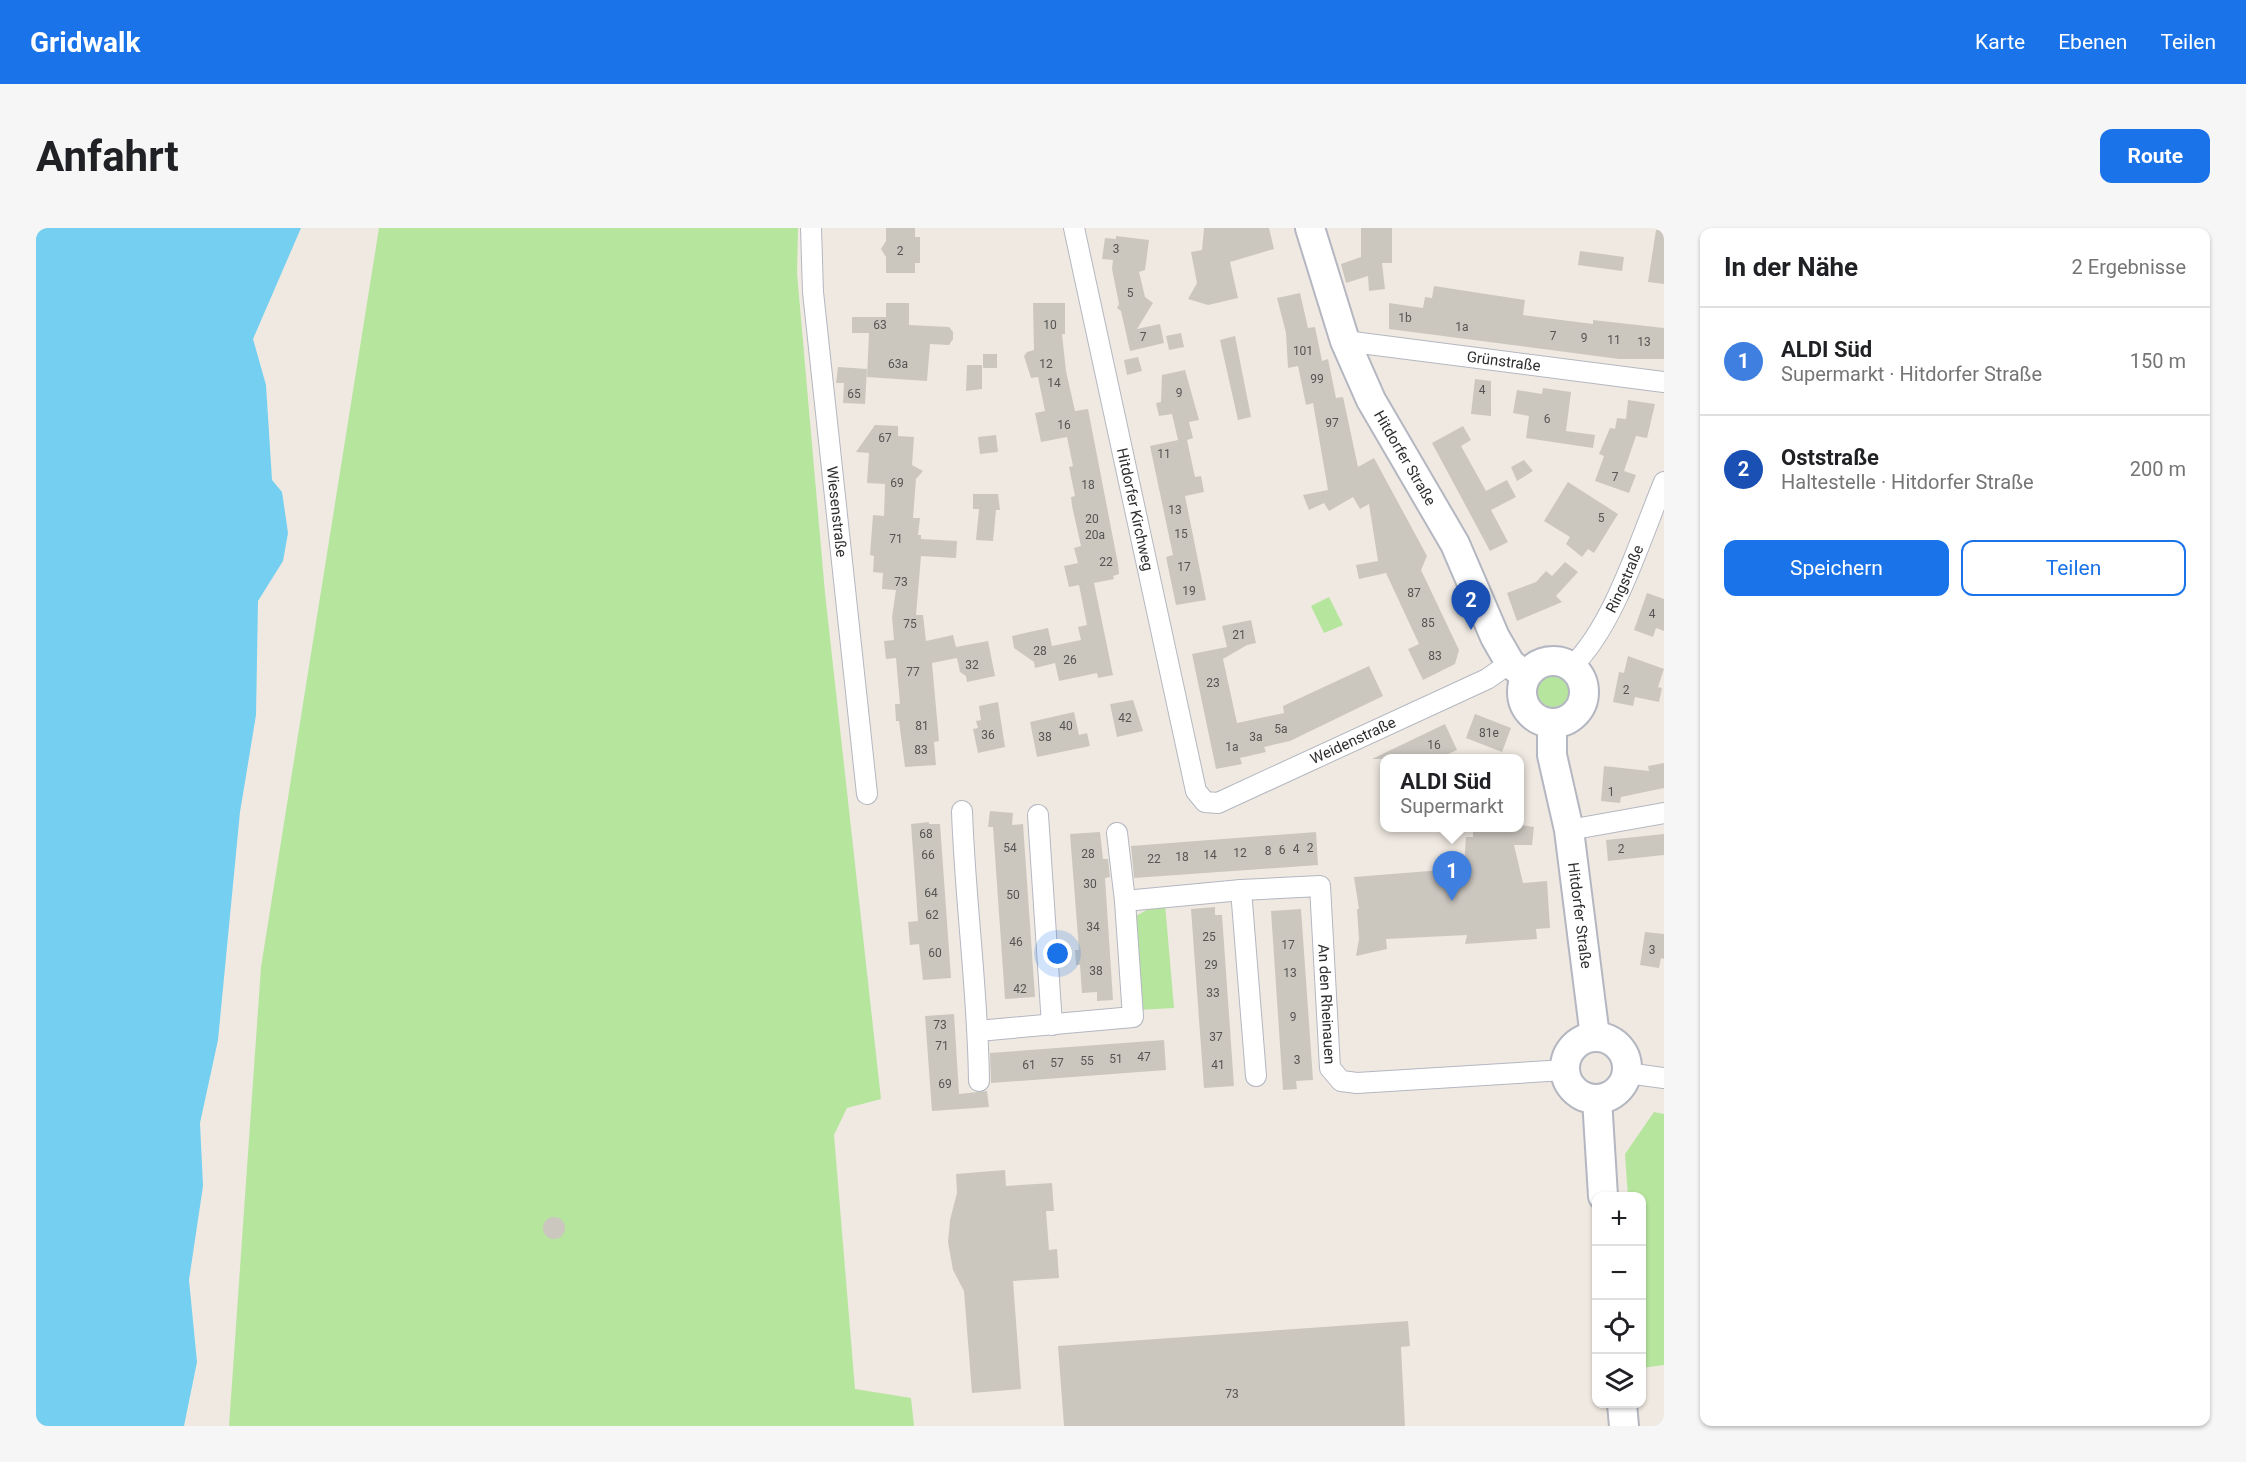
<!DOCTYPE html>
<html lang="de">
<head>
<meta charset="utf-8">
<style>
  :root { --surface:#fff; --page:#f6f6f6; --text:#202124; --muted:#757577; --line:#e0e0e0; --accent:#1a73e8 }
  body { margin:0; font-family:Roboto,sans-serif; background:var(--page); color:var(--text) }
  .controls { position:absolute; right:18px; bottom:18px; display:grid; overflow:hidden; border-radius:12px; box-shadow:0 2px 4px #0004 }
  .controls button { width:54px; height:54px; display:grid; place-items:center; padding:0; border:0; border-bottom:2px solid var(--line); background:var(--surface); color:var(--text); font:30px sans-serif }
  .you { position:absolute; left:1022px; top:726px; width:21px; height:21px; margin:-15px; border:4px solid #fff; border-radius:50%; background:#1a73e8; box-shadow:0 0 0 9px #1a73e833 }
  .badge { display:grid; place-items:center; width:39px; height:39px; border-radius:50%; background:var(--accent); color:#fff; font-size:20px; font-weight:700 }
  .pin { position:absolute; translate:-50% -50px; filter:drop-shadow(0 2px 3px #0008) }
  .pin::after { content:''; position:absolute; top:32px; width:21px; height:18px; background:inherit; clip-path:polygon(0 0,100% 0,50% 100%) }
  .popup { position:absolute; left:1344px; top:526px; width:144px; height:78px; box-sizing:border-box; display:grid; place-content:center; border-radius:12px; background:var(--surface); filter:drop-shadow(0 2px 4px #0005); font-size:20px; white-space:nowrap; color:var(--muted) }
  .popup b { font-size:22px; color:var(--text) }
  .popup::after { content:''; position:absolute; left:50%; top:100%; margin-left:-12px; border:12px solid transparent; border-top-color:var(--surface) }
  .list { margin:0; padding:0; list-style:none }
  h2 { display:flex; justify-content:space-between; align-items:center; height:78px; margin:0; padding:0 24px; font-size:26px }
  h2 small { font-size:20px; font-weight:400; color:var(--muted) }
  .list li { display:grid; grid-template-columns:39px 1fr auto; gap:18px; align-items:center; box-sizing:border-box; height:108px; padding:0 24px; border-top:2px solid var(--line) }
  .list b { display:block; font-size:22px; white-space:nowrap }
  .list p { margin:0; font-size:20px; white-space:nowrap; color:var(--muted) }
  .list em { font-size:20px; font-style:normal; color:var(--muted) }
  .actions { display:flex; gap:12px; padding:18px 24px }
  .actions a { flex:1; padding:14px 0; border:2px solid var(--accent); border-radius:12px; text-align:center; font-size:21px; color:var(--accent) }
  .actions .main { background:var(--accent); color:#fff }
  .icon { flex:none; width:33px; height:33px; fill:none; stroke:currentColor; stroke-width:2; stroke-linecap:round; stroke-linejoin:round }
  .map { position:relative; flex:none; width:1628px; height:1198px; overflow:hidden; border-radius:12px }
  header { display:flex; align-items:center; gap:36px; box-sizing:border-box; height:84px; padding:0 30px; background:var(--accent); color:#fff }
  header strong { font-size:28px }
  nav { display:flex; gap:33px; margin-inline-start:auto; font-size:21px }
  .intro { display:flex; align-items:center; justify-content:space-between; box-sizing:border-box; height:144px; padding:0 36px }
  h1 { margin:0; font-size:42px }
  .button { padding:15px 27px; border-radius:12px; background:var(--accent); color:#fff; font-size:21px; font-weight:700 }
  main { display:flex; gap:36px; padding:0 36px }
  aside { flex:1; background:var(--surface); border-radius:12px; box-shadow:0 2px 4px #0004 }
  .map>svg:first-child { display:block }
</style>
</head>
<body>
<header>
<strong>Gridwalk</strong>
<nav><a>Karte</a><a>Ebenen</a><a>Teilen</a></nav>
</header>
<div class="intro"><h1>Anfahrt</h1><a class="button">Route</a></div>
<main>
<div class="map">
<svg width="1628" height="1198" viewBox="0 0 1628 1198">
  <rect width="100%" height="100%" fill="#efe9e1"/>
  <g fill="#b6e59e">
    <path d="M343 0H762L761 45 789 365 845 871 811 880 798 907 819 1161 875 1170 878 1198H193L225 739Z"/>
    <path d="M1293 369 1307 397 1288 405 1275 378Z"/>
    <circle cx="1517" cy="463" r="16"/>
    <path d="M1129 676 1138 780 1102 782 1098 689 1118 678Z"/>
    <path d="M1618 884 1628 886V1137L1606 1140V968H1592L1589 926Z"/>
  </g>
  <path fill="#75cff0" d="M0 0H265L217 111 230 157 236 252 246 264 252 305 247 333 222 373 220 487 204 584 182 812 164 895 167 958 153 1052 161 1134 148 1198H0Z"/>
  <g fill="#cbc7bf">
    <path d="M850 0H879V9H884V35H879V45H850V29L845 21 850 13Z"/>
    <path d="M1168 0H1233L1238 21 1194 34 1202 70 1172 77 1152 71 1161 55 1155 24 1166 22Z"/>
    <path d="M1325 0H1356V35H1346L1349 61 1333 63 1332 48 1310 55 1305 36 1325 29Z"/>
    <path d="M1620 2H1628V56L1612 54Z"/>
    <path d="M1080 8 1113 12 1109 42 1103 44 1109 69 1117 75 1101 101 1124 96 1128 115 1094 123 1085 83 1081 80 1083 76 1076 41 1077 32 1066 31 1069 10 1080 11Z"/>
    <path d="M1544 23 1588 29 1586 43 1542 37Z"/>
    <path d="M1398 58 1489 72 1487 87 1557 96V92L1628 100V131H1583L1353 101V75L1387 80 1389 69 1396 70Z"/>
    <path d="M1264 65 1272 100 1279 99 1286 133 1292 131 1300 170 1307 169 1322 239 1338 230 1391 328 1385 342 1423 422 1419 436 1387 452 1372 421 1383 416 1350 345 1323 351 1320 337 1342 333 1333 276 1324 281 1317 269 1293 283 1288 275 1273 282 1267 267 1292 262 1277 175 1270 177 1262 138 1252 140 1250 105 1241 70Z"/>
    <path d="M850 75H873V97L913 99 917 104V111L913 117 894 116 891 153 831 149 833 105H816V89H850Z"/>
    <path d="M997 75H1029V106H1026L1030 143 1039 183 1052 181 1082 336 1083 346 1077 348 1078 351 1058 355 1077 447 1062 450 1061 445 1023 453 1019 435 999 440 998 434 978 420 976 408 1012 400 1016 418 1045 412 1042 399 1051 397 1043 357 1033 359 1028 338 1042 335 1038 320 1045 318 1036 278 1035 269 1039 268 1033 239 1037 238 1031 209 1005 214 999 185 1009 183 1002 149 995 150 988 128 991 124 998 122Z"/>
    <path d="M1145 105 1148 119 1133 122 1130 108Z"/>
    <path d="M1199 108 1215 189 1202 192 1184 112Z"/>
    <rect x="947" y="126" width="14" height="14"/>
    <path d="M1102 129 1106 143 1091 147 1088 132Z"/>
    <path d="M931 137H946V161L930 163Z"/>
    <path d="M802 139 831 141 829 176 807 175 808 155H800Z"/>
    <path d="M1149 142 1163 192 1153 194 1157 210 1151 212 1159 249 1165 248 1168 264 1149 268 1170 372 1140 377 1130 329 1137 327 1114 218 1142 212 1136 186 1123 188 1120 175 1125 174 1126 147Z"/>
    <path d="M1439 151 1455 153V188L1435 186Z"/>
    <path d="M1507 160 1535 164 1530 203 1559 207 1557 220 1490 210 1493 188 1477 185 1481 162 1506 166Z"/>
    <path d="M1592 172 1619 176 1611 210 1600 208 1588 243 1600 247 1593 265 1559 253 1568 228 1563 226 1574 200 1579 201 1581 190 1590 191Z"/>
    <path d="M839 197 862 198V208L878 209 876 237 887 243 880 251 877 290H884L882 307H885V311L921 313 920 330 885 328 880 387H887L890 413 917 407 920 419 952 413 959 448 931 454 930 448 924 444 921 430 896 435 903 513 898 514 900 537 869 539 863 493H860L859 476H864L860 430 850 431 848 413 858 412 856 389 860 362 846 361 847 345 837 344 838 328 834 327 837 287 848 288 849 256 831 255 833 225 820 224Z"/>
    <path d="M1427 198 1435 212 1425 218 1450 263 1471 252 1480 269 1455 282 1472 314 1454 323 1396 215Z"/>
    <path d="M960 207 962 224 944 226 942 209Z"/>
    <path d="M1488 232 1497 243 1481 253 1475 239Z"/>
    <path d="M1532 254 1582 286 1558 325 1552 321 1546 329 1530 316 1534 309 1508 293Z"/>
    <path d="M937 266H962L964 282H960L957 313 940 312 943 281H937Z"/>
    <path d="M1529 334 1542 344 1520 368 1526 374 1481 393 1471 365 1500 354 1510 343 1516 348Z"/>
    <path d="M1611 365 1628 371V403L1620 400 1617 409 1598 402Z"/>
    <path d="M1215 392 1220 415 1211 417 1187 431 1201 495 1248 485 1247 478 1333 438 1347 468 1254 513 1228 519 1230 524 1204 530 1206 536 1180 541 1156 426 1191 419 1186 398Z"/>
    <path d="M1592 428 1628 441 1622 459 1626 460 1623 474 1599 469 1597 478 1577 474 1583 444 1588 445Z"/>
    <path d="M1097 472 1107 503 1081 509 1074 476Z"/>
    <path d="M962 474 969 519 942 525 937 501 942 500 940 493 945 492 943 478Z"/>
    <path d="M1038 484 1043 507 1051 505 1054 518 1001 529 994 494Z"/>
    <path d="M1439 486 1475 500 1466 524 1430 510Z"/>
    <path d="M1409 496 1421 522 1410 527 1403 531H1336Z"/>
    <path d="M1628 535V560L1585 569 1584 575 1565 573 1568 538 1613 543 1612 538Z"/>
    <path d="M954 583 977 585 976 597 987 596 999 769 969 771 957 599H952Z"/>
    <path d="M893 594V596H904L915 750 887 752 883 716 874 717 872 694 882 693 875 596Z"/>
    <path d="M1484 597 1498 599 1496 617H1478L1487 655 1511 653 1514 700 1500 701 1501 711 1429 716 1431 707 1350 711 1351 721 1320 728 1323 711 1321 681H1323L1318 649 1406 642 1428 638 1430 609H1437V600Z"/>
    <path d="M1064 604 1067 631H1072L1074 649 1069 650 1077 772 1061 773V764L1046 765 1044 737H1040L1039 722H1043L1034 606Z"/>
    <path d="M1280 604 1282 637 1098 650 1095 618Z"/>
    <path d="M1628 606V627L1572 633 1570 612Z"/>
    <path d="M1179 679V687H1186L1198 858 1168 860 1155 681Z"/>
    <path d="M1265 681 1277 852 1260 853 1261 861 1247 862 1235 683Z"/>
    <path d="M1609 704 1628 706V731L1625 730 1623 740 1604 737Z"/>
    <path d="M918 786 923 866 951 863 953 879 896 883 889 788Z"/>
    <path d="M1128 812 1130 842 955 855 954 825Z"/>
    <path d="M969 942 970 958 1016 955 1018 983H1010L1013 1022 1021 1021 1023 1050 977 1053 985 1161 936 1165 928 1063 917 1042 912 1014 914 992 921 965 920 946Z"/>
    <circle cx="518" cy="1000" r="11"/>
    <path d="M1372 1093 1374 1118 1365 1119 1369 1198H1028L1022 1118Z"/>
  </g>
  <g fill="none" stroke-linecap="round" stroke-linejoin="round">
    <g stroke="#b4b7c1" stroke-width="22">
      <g id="street">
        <path id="s1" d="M775 0 777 64 831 566"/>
        <path id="s2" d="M1038 0 1160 563 1169 574 1182 575 1451 451 1474 435"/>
        <path id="s3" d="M1309 113 1628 154"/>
        <path id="s4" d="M1535 439C1578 399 1605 309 1628 254"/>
        <path d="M926 583C929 673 942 763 943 853"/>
        <path d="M1002 587 1016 797"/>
        <path d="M1533 602 1628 585"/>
        <path d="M1089 673 1205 662"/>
        <path d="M942 803 1097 789 1089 673 1081 605"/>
        <path d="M1591 845 1628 850"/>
        <path id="s5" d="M1220 848 1205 662 1284 658 1294 840 1305 853 1321 855 1529 842"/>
      </g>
    </g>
    <g stroke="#b4b7c1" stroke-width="32">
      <g id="secondary">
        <path id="s6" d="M1274 0 1309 113 1335 172 1419 316 1459 409 1474 435 1489 448"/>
        <circle cx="1517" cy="464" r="31"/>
        <path id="s7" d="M1516 495V527L1533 602 1559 809"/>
        <circle cx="1560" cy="840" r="31"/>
        <path d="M1561 871 1567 968"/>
        <path d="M1586 1176 1588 1198"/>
      </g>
    </g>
    <use href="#street" stroke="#fff" stroke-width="20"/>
    <use href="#secondary" stroke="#fff" stroke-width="28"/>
  </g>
  <g text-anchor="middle" stroke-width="4.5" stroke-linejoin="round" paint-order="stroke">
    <g font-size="12" fill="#555452">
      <text x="1080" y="25">3</text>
      <text x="864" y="27">2</text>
      <text x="1094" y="69">5</text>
      <text x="1369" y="94">1b</text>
      <text x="844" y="101">63</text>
      <text x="1014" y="101">10</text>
      <text x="1426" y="103">1a</text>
      <text x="1517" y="112">7</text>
      <text x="1107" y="113">7</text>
      <text x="1548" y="114">9</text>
      <text x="1578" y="116">11</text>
      <text x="1608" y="118">13</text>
      <text x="1267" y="127">101</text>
      <text x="862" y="140">63a</text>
      <text x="1010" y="140">12</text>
      <text x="1281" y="155">99</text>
      <text x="1018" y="159">14</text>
      <text x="1446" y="166">4</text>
      <text x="1143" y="169">9</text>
      <text x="818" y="170">65</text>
      <text x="1511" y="195">6</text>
      <text x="1296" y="199">97</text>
      <text x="1028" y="201">16</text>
      <text x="849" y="214">67</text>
      <text x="1128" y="230">11</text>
      <text x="1579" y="253">7</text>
      <text x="861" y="259">69</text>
      <text x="1052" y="261">18</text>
      <text x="1139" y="286">13</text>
      <text x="1565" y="294">5</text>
      <text x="1056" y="295">20</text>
      <text x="1145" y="310">15</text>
      <text x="1059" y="311">20a</text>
      <text x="860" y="315">71</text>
      <text x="1070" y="338">22</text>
      <text x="1148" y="343">17</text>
      <text x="865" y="358">73</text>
      <text x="1153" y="367">19</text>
      <text x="1378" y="369">87</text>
      <text x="1616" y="390">4</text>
      <text x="1392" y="399">85</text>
      <text x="874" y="400">75</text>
      <text x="1203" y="411">21</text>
      <text x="1004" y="427">28</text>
      <text x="1399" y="432">83</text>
      <text x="1034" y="436">26</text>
      <text x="936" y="441">32</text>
      <text x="877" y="448">77</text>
      <text x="1177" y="459">23</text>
      <text x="1590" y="466">2</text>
      <text x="1089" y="494">42</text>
      <text x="886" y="502">81</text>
      <text x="1030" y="502">40</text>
      <text x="1245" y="505">5a</text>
      <text x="1453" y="509">81e</text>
      <text x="952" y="511">36</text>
      <text x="1009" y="513">38</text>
      <text x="1220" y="513">3a</text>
      <text x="1398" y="521">16</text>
      <text x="1196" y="523">1a</text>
      <text x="885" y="526">83</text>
      <text x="1575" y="568">1</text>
      <text x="890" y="610">68</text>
      <text x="974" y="624">54</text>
      <text x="1274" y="624">2</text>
      <text x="1260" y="625">4</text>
      <text x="1585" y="625">2</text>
      <text x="1246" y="626">6</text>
      <text x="1232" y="627">8</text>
      <text x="1204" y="629">12</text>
      <text x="1052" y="630">28</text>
      <text x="892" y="631">66</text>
      <text x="1174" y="631">14</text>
      <text x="1146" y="633">18</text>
      <text x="1118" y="635">22</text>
      <text x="1054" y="660">30</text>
      <text x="895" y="669">64</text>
      <text x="977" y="671">50</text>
      <text x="896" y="691">62</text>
      <text x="1057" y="703">34</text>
      <text x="1173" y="713">25</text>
      <text x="980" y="718">46</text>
      <text x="1252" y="721">17</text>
      <text x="1616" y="726">3</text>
      <text x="899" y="729">60</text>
      <text x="1175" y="741">29</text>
      <text x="1060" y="747">38</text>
      <text x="1254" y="749">13</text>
      <text x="984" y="765">42</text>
      <text x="1177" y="769">33</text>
      <text x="1257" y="793">9</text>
      <text x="904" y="801">73</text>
      <text x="1180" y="813">37</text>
      <text x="906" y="822">71</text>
      <text x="1108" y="833">47</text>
      <text x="1080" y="835">51</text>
      <text x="1261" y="836">3</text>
      <text x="1051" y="837">55</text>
      <text x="1021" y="839">57</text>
      <text x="993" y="841">61</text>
      <text x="1182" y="841">41</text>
      <text x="909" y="860">69</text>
      <text x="1196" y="1170">73</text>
    </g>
    <g font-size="15" fill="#2e2e2e" stroke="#fff">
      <text dy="5" stroke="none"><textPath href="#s3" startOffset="160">Grünstraße</textPath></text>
      <text dy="5" stroke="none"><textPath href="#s6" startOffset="250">Hitdorfer Straße</textPath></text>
      <text dy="5" stroke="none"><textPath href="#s2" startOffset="288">Hitdorfer Kirchweg</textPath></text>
      <text dy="5" stroke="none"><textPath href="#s1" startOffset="285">Wiesenstraße</textPath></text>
      <text dy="5" stroke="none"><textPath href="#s4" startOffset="104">Ringstraße</textPath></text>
      <text dy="5" stroke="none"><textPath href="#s2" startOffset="752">Weidenstraße</textPath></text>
      <text dy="5" stroke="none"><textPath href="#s7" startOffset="195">Hitdorfer Straße</textPath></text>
      <text dy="5" stroke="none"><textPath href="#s5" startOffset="384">An den Rheinauen</textPath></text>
    </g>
  </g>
</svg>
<div class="controls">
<button>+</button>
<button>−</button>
<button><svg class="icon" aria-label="locate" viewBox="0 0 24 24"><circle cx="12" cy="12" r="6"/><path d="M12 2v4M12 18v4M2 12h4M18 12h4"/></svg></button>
<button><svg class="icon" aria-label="layers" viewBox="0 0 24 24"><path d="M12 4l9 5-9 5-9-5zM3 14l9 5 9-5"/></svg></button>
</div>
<div class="you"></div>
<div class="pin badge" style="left:1416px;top:673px;background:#3f7fe0">1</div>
<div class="popup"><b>ALDI Süd</b>Supermarkt</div>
<div class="pin badge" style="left:1435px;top:402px;background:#1a4fb4">2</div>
</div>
<aside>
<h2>In der Nähe<small>2 Ergebnisse</small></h2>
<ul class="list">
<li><span class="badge" style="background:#3f7fe0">1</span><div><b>ALDI Süd</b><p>Supermarkt · Hitdorfer Straße</p></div><em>150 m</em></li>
<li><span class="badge" style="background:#1a4fb4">2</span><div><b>Oststraße</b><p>Haltestelle · Hitdorfer Straße</p></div><em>200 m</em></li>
</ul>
<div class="actions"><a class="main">Speichern</a><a>Teilen</a></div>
</aside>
</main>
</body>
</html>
